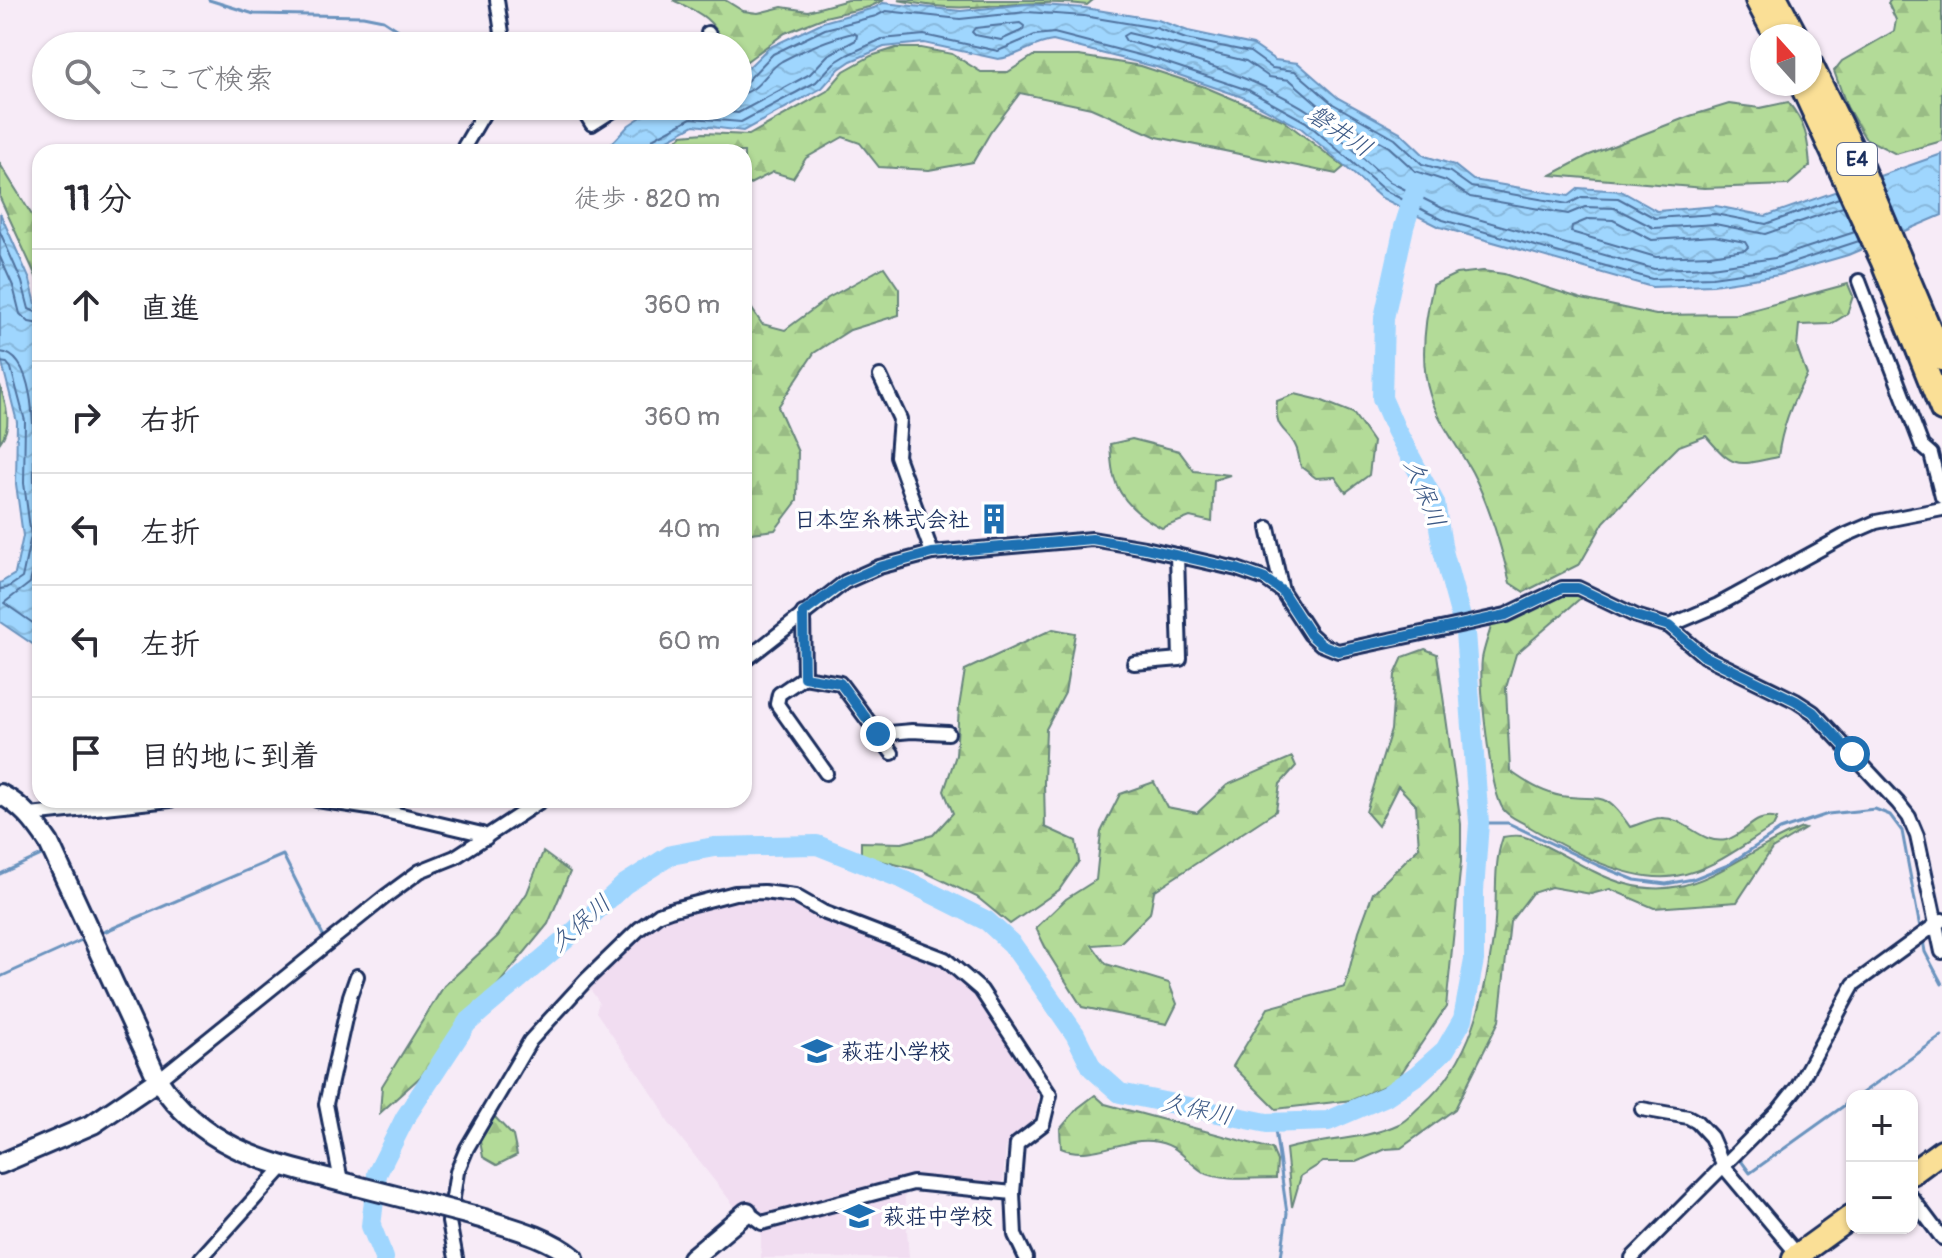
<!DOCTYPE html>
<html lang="ja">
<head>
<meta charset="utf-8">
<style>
  :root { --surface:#fff; --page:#f7f7f7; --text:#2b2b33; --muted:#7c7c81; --line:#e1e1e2 }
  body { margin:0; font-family:Pangolin,"Klee One",sans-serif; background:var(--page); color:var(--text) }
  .controls { position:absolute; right:24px; bottom:24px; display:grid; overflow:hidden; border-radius:16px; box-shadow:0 2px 6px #0004 }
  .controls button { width:72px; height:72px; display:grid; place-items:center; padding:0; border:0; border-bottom:2px solid var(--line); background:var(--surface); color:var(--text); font:40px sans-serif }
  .compass { position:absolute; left:1750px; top:24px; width:72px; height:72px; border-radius:50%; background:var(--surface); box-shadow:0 2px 6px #0004; rotate:339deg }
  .stop { position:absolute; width:24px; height:24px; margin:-18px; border:6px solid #1f6fb2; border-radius:50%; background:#fff }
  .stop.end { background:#1f6fb2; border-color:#fff; box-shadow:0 2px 8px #0008 }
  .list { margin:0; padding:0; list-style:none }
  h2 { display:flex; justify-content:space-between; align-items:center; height:104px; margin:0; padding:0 32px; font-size:34px }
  h2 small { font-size:26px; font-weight:400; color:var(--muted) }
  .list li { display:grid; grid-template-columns:52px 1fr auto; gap:24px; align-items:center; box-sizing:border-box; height:112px; padding:0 32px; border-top:2px solid var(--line) }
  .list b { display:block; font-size:30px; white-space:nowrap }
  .list em { font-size:26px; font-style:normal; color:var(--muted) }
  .icon { flex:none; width:44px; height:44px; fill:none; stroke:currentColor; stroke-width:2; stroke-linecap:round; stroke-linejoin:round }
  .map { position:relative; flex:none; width:1942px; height:1258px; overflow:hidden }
  .search { position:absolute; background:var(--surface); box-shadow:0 2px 6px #0004; left:32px; top:32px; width:720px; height:88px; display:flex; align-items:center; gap:20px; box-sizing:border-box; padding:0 28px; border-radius:44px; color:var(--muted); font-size:30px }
  .panel { position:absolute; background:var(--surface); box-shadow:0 2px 6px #0004; left:32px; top:144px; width:720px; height:664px; border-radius:24px }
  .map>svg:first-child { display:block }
</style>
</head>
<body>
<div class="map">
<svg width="1942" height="1258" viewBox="0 0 1942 1258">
  <defs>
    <pattern id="forest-firs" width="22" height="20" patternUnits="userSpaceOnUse" patternTransform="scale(2)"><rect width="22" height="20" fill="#b3db98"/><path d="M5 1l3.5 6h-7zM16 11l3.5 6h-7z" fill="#99bc85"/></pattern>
    <pattern id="water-waves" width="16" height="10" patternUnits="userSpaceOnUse" patternTransform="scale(2)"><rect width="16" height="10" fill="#9fd6fe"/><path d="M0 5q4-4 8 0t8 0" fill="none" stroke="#88b8dc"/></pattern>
  </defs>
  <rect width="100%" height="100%" fill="#f7ebf7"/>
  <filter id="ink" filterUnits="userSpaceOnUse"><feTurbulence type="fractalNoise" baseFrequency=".0125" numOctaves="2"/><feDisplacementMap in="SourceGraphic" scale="16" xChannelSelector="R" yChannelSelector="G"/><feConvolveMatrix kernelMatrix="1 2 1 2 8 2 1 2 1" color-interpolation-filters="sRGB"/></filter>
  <g filter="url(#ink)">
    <g fill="#f1ddf1">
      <path d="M761 895 796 902 874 940 910 952 947 969 978 998 1037 1089 1039 1108 1035 1119 1006 1146 1003 1184 995 1190 910 1177 837 1200 751 1221 736 1208 668 1122 660 1105 596 1012 599 1002 588 986 633 940 673 913 730 899Z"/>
      <path d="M904 1188 909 1258H761V1228L852 1205Z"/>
    </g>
    <g fill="url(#forest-firs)" stroke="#67857b" stroke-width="2">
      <path d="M673 0H725L743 11 758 13 782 7 808 11 848 0H884L869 7 825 17 785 33 747 61 738 58V46H725L723 43C713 17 697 12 673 0Z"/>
      <path d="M898 0H1093L1087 5C1050 0 1011 5 973 7 948 9 922 5 898 0Z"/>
      <path d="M1891 0H1942V141L1896 154 1865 138 1847 107 1834 71 1842 61 1894 31 1896 20 1888 3Z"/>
      <path d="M896 48H921L952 54 981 72H1008L1033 56H1079L1141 66 1205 87 1283 120 1344 167 1336 174 1157 137 1091 108 1020 93 990 133 973 162 929 170 879 167 860 143 843 137 806 158 793 178 773 172 744 187V152H664L682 135 704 133 749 135 827 91 844 71 871 56Z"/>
      <path d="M1788 102C1806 124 1808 138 1810 166L1788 185 1704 188 1551 175 1587 156 1690 116 1729 104 1760 108Z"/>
      <path d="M0 164 40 228V285L0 198Z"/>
      <path d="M884 267 899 289V315L850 330 814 353 778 407 798 452 797 501 775 530 744 534V297L762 324 785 330 828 298Z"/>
      <path d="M1483 271 1504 274 1582 299 1656 315 1737 314 1848 284 1853 296 1847 314 1831 324 1799 325 1797 347 1807 375C1792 401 1782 427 1778 457 1736 466 1734 469 1706 436L1679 446 1646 479 1604 522 1580 564 1524 592 1510 583C1501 546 1490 506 1472 472 1458 446 1439 423 1430 395 1419 361 1425 319 1433 285L1456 274Z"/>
      <path d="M0 385C5 403 14 425 0 442Z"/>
      <path d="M1295 394 1320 400 1353 413 1373 442 1369 475 1346 492 1335 477 1316 478 1301 467C1299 461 1299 453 1296 447 1287 427 1274 432 1277 401Z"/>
      <path d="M1132 439 1179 451 1194 471 1230 475 1214 480 1212 522 1190 517 1162 528C1142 518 1120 501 1114 477 1111 467 1111 455 1110 444Z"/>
      <path d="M1565 591H1576L1583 596 1516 654 1506 688 1510 771C1525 782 1543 793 1561 796 1602 802 1603 788 1630 827 1640 824 1652 818 1661 818 1686 817 1701 845 1726 840 1746 835 1754 812 1777 819L1773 827C1741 846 1713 870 1676 876 1629 884 1567 849 1528 826 1520 821 1507 816 1503 809 1490 789 1479 684 1482 659 1484 647 1489 635 1492 623L1519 616Z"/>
      <path d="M1053 629 1075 633 1065 693 1046 729 1044 782 1045 827 1076 841 1079 861 1059 890 1010 924 977 897 923 871 861 856V842L902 843 933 835 953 813 944 791 956 755 959 707 965 670Z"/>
      <path d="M1425 649 1437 654 1461 824V862L1446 1007 1396 1081 1352 1100 1276 1109 1233 1066 1268 1008 1345 987 1359 931 1373 893 1419 847 1416 805 1398 786 1378 826 1366 812 1391 730 1395 675 1403 657Z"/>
      <path d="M1292 757 1296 766 1280 784 1276 811 1154 891 1150 913 1120 943 1092 945 1106 964 1169 983 1177 1004 1167 1024 1082 1007 1048 953 1036 928 1066 899 1096 880 1101 832 1120 794 1154 782 1167 807 1197 813 1227 785Z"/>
      <path d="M1802 828 1805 829 1772 849 1737 902 1654 908 1610 889 1591 894 1551 887 1532 893 1510 922 1499 1021 1455 1109 1401 1148 1386 1149 1356 1162H1323L1301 1176 1292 1207 1286 1149C1323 1138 1363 1141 1399 1124 1408 1120 1415 1110 1423 1104 1472 1061 1485 996 1494 933 1498 901 1492 868 1503 837 1509 836 1516 835 1521 836 1535 838 1578 864 1593 871 1685 918 1724 859 1802 828Z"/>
      <path d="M543 852 570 872 548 924 428 1070 380 1113 382 1086 444 986 498 936 527 893Z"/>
      <path d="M1095 1095 1105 1104 1272 1149 1277 1161 1276 1178C1258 1178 1218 1182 1203 1172 1183 1159 1179 1144 1152 1141 1122 1138 1090 1161 1061 1148L1060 1129 1078 1108Z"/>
      <path d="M493 1115 513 1136 517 1155 497 1165 483 1157 479 1136Z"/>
    </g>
    <g fill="url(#water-waves)" stroke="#6a93be" stroke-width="2">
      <path d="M883 3 961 11 1027 4 1085 8 1158 20 1188 31 1253 45 1275 60 1298 63 1338 98 1400 132 1425 156 1454 165 1473 180 1569 196 1579 188 1621 191 1657 211 1716 206 1766 216 1942 154V215L1848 255 1779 275 1713 285 1652 287 1440 227 1380 197 1301 128 1245 98 1156 67 1053 41C1033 43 1018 57 998 59L924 43 884 47 851 61 839 69 822 88 743 131 694 125 659 144 653 152H604L629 125 658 106H738V78L768 48 823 22 874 8Z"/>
      <path d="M0 213 30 280 40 320V649L0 622V583L15 574 23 536 16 484 17 422 0 355Z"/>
    </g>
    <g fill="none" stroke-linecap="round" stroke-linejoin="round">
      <g stroke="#50729e" stroke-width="2">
        <path d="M1020 23 1024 26 1023 30 1001 40 975 35 972 32 975 28Z"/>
        <path d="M738 84 746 82 773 54 825 29 876 16 886 11 960 19 1027 12 1084 16 1156 28 1186 39 1250 52 1272 68 1295 71 1333 104 1395 139 1422 164 1450 172 1471 187 1568 204 1582 197 1618 198 1655 218 1715 214 1766 224 1839 198"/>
        <path d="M672 106 675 114 693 108 738 113 810 74 828 55 856 40 857 35 853 33C828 39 805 49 782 61 766 70 759 93 738 94"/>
        <path d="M648 152V146L654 138 691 118 741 122 816 82 834 63 847 55 882 39 924 35 998 51 1035 35 1054 33 1158 60 1248 90 1306 122 1384 190 1443 220 1652 279 1712 277 1777 268 1859 241"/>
        <path d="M1843 207 1765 234 1715 224 1654 228 1615 208 1585 207 1568 214 1470 197 1446 181 1415 171 1389 147 1328 113 1290 80 1269 77 1246 61 1128 33 1123 36 1126 41C1190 58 1257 77 1313 114L1390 182 1446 210 1654 269 1711 267 1775 258 1855 232"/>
        <path d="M1589 219 1613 220 1652 240 1714 236 1745 242 1748 247 1745 250 1710 255 1656 257 1571 232 1572 226Z"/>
        <path d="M0 232 22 282 29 309 40 314"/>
        <path d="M0 257 13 286 20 314 29 322 40 324"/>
        <path d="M0 352C40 354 33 452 34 481 35 497 38 514 40 531"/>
        <path d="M0 362 7 363 11 368 25 421 24 483 31 536 22 578 7 588 0 589"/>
        <path d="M40 541 30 583 4 603 40 628"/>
      </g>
      <g stroke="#6a93be" stroke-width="3">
        <path d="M209 0 254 14 363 16 383 20 423 46"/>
        <path d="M1479 823H1508L1597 865 1635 880 1666 884 1693 879 1728 865 1780 830 1828 814 1875 809 1890 815 1902 831 1921 933"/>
        <path d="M0 874 48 852"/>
        <path d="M99 934 283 855 325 939"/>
        <path d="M1923 940 1925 952 1942 984"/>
        <path d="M0 977 84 939"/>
        <path d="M1858 1096 1942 1036"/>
        <path d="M1274 1123 1287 1213 1281 1258"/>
        <path d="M1739 1158 1750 1173 1852 1100"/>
      </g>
      <path stroke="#9fd6fe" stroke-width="20" d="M384 1258 371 1226 377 1174 405 1118 467 1023 566 939 625 884 671 855 714 847 817 845 905 880 987 921 1012 944 1032 972 1075 1034 1092 1068 1120 1093 1267 1123 1328 1121 1386 1096 1417 1075 1445 1050 1463 1019 1474 960V891L1479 823 1465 632 1443 551 1435 503 1396 430 1382 398 1384 318 1404 227 1416 189"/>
      <g stroke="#1b2f5e" stroke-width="18">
        <g id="street">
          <path d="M497 0 504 46"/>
          <path d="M708 33 717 46"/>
          <path d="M622 46H646"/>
          <path d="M581 106 592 124 620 106"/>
          <path d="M464 147 488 106"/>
          <path d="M1859 281 1922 446 1931 454 1942 497"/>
          <path d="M880 376 900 419 897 456 932 553"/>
          <path d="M1268 528 1282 591"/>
          <path d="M803 613 804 677 779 694 777 704 826 773"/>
          <path d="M1669 626 1704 656 1796 701 1813 712 1898 803 1909 817 1917 836 1942 952"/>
          <path d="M744 661 845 582 879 567 932 553 1092 539 1145 548 1237 569 1265 579 1282 591 1310 634 1321 644 1338 651 1506 615 1562 588H1578L1636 616 1669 626 1718 605 1846 535 1876 522 1942 509"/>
          <path d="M1134 663 1180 659 1177 555"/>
          <path d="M804 677 840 683 892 753"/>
          <path d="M878 734 912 731 948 733"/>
          <path d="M317 800 376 809 482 834 486 838"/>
          <path d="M30 815 170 800"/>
          <path d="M158 1080 386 896 420 871 455 857 542 800"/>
          <path d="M1642 1109 1688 1117 1697 1122 1711 1137 1724 1167 1798 1255"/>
          <path d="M341 1181 326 1104 350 996 357 976"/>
          <path d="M1912 1198 1942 1238"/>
          <path d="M747 1212 762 1223 913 1183 1013 1193"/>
          <path d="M201 1258 284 1166"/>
          <path d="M456 1258 449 1222 457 1172 467 1148 530 1041 586 980 639 929 659 914 670 910 735 893 764 892 795 896 823 912 945 959 981 990 1050 1095 1043 1124 1017 1144 1013 1193 1015 1235 1026 1258"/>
          <path d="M1632 1258 1778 1111 1798 1086 1854 984 1942 920"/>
        </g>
      </g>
      <g stroke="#1b2f5e" stroke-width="24">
        <g id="secondary">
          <path d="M0 794C23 806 35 822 49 843L158 1080C207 1154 277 1164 357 1186"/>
          <path d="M0 1164 93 1124 158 1080"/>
          <path d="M474 1216C508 1227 546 1235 574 1258"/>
          <path d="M692 1258 747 1212"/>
        </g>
      </g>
      <g stroke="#1b2f5e" stroke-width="28">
        <g id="highway">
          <path d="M1757 0 1776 36"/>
          <path d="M1777 0 1796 36"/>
          <path d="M1810 63 1862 169 1942 359"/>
          <path d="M1801 84 1883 262 1942 410"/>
          <path d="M1912 1173 1942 1151"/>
          <path d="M1794 1258 1852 1216"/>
        </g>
      </g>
      <use href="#street" stroke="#fff" stroke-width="12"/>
      <use href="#secondary" stroke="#fff" stroke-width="18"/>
      <use href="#highway" stroke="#fadf96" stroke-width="22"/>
      <g stroke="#1b2f5e" stroke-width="24" stroke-linecap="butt">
        <path id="secondary-bridge" d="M357 1186 474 1216"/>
      </g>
      <use href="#secondary-bridge" stroke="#fff" stroke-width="18"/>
    </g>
  </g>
  <g fill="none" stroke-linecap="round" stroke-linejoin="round" filter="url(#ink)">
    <path stroke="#1f6fb2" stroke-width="10" d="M878 734 840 683 804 677 803 613 845 582 879 567 932 553 1092 539 1145 548 1237 569 1265 579 1282 591 1310 634 1321 644 1338 651 1506 615 1562 588H1578L1636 616 1669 626 1704 656 1796 701 1813 712 1852 754"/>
  </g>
  <defs>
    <g id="building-bare" transform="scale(2.4)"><path d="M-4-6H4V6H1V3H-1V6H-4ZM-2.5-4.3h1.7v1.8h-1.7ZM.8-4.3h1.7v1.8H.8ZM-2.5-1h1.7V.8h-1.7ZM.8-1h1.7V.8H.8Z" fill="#1f6fb2" stroke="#fff" stroke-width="2.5" paint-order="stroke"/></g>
    <g id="school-bare" transform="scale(2.4)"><path d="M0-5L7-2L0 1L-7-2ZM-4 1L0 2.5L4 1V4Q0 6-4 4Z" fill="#1f6fb2" stroke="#fff" stroke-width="2.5" paint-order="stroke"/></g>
  </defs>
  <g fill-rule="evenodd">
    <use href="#building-bare" x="994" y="519"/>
    <use href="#school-bare" x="817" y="1051"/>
    <use href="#school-bare" x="859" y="1216"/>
  </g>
  <g text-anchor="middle" stroke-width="7" stroke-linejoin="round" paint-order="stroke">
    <rect fill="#fff" stroke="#5f6d8e" stroke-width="2" x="1837" y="143" width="40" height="32" rx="6"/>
    <g font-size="20" font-weight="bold" fill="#1b2f5e">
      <text x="1857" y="166">E4</text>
    </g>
    <g font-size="22" font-weight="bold" fill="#1b2f5e" stroke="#fff" text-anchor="start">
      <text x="970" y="527" text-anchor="end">日本空糸株式会社</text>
      <text x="841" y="1059">萩荘小学校</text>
      <text x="883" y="1224">萩荘中学校</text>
    </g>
    <g font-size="24" font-style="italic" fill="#3c5986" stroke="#fff">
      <text transform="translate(1340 131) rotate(34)" y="8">磐井川</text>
      <text transform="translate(1425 493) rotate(68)" y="8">久保川</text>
      <text transform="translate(580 923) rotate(-41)" y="8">久保川</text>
      <text transform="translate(1197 1109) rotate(12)" y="8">久保川</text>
    </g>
  </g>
</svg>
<div class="controls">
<button>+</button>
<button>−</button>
</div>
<svg class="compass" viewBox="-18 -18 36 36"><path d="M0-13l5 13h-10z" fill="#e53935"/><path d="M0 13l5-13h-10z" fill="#7c7c81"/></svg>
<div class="stop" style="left:1852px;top:754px"></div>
<div class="stop end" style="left:878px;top:734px"></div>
<div class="search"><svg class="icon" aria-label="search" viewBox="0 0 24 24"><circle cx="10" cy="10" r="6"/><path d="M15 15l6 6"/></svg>ここで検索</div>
<section class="panel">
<h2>11 分<small>徒歩 · 820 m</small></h2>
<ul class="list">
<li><svg class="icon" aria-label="ahead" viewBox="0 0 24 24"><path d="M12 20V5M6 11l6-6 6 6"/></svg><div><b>直進</b></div><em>360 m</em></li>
<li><svg class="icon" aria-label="right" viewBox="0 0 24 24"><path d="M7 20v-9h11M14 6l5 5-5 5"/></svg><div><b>右折</b></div><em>360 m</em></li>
<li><svg class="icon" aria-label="left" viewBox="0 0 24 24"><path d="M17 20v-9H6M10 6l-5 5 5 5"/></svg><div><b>左折</b></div><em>40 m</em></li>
<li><svg class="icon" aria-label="left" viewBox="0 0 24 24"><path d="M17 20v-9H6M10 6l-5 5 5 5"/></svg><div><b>左折</b></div><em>60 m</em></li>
<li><svg class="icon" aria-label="arrive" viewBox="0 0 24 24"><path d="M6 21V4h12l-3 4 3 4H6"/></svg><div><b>目的地に到着</b></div></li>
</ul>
</section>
</div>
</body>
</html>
